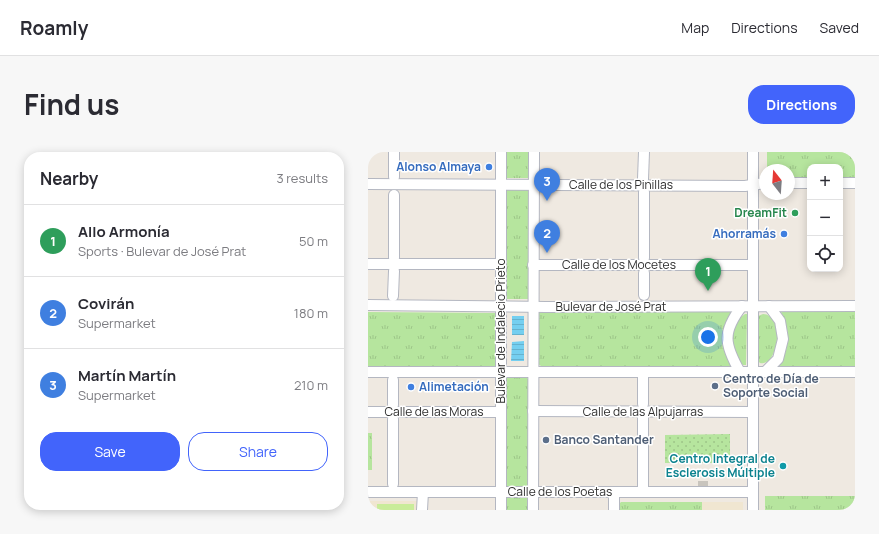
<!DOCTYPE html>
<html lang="en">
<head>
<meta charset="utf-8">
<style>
  :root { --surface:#fff; --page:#f7f7f7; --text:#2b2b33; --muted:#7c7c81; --line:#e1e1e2; --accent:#4264fb }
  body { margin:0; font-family:Manrope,sans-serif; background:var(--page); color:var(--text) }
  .controls { position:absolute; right:12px; top:12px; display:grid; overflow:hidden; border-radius:8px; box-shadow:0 2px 10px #0003 }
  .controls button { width:36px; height:36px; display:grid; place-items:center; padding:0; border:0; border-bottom:1px solid var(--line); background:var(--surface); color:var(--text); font:20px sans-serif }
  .compass { position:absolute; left:391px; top:12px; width:36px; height:36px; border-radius:50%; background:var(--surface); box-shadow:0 2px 10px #0003; rotate:343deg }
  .you { position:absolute; left:340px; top:185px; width:14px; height:14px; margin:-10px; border:3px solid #fff; border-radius:50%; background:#1a73e8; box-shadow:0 0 0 6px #1a73e833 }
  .badge { display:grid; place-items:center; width:26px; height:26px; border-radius:50%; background:var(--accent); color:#fff; font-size:13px; font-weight:700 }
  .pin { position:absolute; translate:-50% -33px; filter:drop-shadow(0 1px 2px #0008) }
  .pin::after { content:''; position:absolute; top:21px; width:14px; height:12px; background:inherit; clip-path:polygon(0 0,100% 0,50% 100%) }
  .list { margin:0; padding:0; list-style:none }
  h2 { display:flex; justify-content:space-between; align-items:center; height:52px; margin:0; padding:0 16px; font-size:17px }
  h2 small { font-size:13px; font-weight:400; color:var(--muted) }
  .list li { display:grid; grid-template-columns:26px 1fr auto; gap:12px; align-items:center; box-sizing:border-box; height:72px; padding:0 16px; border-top:1px solid var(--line) }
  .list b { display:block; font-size:15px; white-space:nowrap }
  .list p { margin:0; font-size:13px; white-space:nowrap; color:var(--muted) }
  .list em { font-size:13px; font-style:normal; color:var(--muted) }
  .actions { display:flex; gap:8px; padding:12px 16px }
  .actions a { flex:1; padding:9px 0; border:1px solid var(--accent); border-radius:16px; text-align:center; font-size:14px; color:var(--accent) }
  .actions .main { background:var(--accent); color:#fff }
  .icon { flex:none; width:22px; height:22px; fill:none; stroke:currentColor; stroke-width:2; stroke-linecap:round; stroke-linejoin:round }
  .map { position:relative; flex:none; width:487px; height:358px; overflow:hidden; border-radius:16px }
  header { display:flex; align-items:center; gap:24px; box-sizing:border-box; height:56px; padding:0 20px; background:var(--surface); border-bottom:1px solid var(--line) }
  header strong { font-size:19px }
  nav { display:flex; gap:22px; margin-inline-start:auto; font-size:14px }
  .intro { display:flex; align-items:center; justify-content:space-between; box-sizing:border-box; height:96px; padding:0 24px }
  h1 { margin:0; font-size:28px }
  .button { padding:10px 18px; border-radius:16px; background:var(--accent); color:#fff; font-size:14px; font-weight:700 }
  main { display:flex; gap:24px; padding:0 24px }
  aside { flex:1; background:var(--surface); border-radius:16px; box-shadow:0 2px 10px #0003 }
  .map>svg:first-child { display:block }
</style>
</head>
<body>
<header>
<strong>Roamly</strong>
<nav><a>Map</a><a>Directions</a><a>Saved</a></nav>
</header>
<div class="intro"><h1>Find us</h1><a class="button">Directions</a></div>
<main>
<aside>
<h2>Nearby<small>3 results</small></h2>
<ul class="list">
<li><span class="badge" style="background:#2e9e5b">1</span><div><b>Allo Armonía</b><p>Sports · Bulevar de José Prat</p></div><em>50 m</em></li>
<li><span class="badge" style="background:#3f7fe0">2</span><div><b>Covirán</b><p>Supermarket</p></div><em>180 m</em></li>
<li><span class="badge" style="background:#3f7fe0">3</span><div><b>Martín Martín</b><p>Supermarket</p></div><em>210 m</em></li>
</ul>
<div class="actions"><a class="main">Save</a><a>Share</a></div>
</aside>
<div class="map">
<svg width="487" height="358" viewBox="0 0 487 358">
  <defs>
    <pattern id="grass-tufts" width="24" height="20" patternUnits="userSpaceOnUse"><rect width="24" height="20" fill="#b6e59e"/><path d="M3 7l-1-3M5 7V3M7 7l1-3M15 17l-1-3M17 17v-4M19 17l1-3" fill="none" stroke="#9dc588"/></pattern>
    <pattern id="garden-dots" width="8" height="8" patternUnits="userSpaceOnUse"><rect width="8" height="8" fill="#b6e59e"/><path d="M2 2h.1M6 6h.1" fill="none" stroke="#9dc588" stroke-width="1.8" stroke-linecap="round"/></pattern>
    <pattern id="water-rules" width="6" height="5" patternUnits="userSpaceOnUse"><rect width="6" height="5" fill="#75cff0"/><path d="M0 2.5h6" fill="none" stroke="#66b2ce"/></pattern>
  </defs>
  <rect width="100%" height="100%" fill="#efe9e1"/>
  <g fill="#f0e6d1">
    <rect x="0" y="349" width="49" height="9"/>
    <rect x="334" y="350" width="41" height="8"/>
  </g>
  <g fill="url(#grass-tufts)">
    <rect x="139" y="0" width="22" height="26"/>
    <path d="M399 0H487V26H472V15H442V26H421V18H399Z"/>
    <path d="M137 37 160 38V147H138Z"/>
    <path d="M176 159 363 160C353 183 352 195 366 216L173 214 170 212V162L172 160Z"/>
    <path d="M0 160 127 161V214H0Z"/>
    <path d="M413 160H487V215L410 216C422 196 423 181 413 160Z"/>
    <path d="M377 162H379V165L378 213H375C366 205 361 189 364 177 366 170 372 166 377 162Z"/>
    <path d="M395 162C418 163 410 215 392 211L390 209V164Z"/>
    <path d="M141 224 158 225 160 227V335L137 334V228Z"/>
    <rect x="0" y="281" width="4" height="37"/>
    <path d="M137 344 159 345V358H137Z"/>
    <rect x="397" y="344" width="90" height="14"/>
    <path d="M253 350H334V358H250V353Z"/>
  </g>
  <path fill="url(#garden-dots)" d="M362 282V311H297V283Z"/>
  <rect fill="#c9ec9a" x="9" y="352" width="37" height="6"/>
  <g fill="url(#water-rules)">
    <rect x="144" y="164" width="12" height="19"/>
    <path d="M156 189V209H143L144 190Z"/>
  </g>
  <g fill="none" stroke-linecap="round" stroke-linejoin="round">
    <path stroke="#c8c4bd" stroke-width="10" stroke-dasharray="10 5" stroke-linecap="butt" d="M335 337V329"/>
    <g stroke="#b4b7c1" stroke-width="12">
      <g id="minor">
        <path d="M26 25V0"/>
        <path d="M275 27 276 0"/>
        <path d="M421 31H442"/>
        <path d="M472 31H487"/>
        <path d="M0 32 377 34 397 31"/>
        <path d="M26 106V43"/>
        <path d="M276 106V40"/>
        <path d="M0 112H133"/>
        <path d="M165 113H385"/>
        <path d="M276 143V121"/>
        <path d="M25 144 26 119"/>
        <path d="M0 153 178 155 487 154"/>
        <path d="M398 219 410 207 415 187 412 169 401 154"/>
        <path d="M0 220H487"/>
        <path d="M372 220C356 192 354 180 374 154"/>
        <path d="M275 224V252"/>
        <path d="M25 253V228"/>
        <path d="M165 259 384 260"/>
        <path d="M0 260H133"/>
        <path d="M25 332V267"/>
        <path d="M0 340H385"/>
        <path d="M246 340V358"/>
        <path d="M275 340V264"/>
        <path d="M54 358 55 340"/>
        <path d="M133 358V0"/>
        <path d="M165 358 166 0"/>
        <path d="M385 358V0"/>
      </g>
    </g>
    <use href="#minor" stroke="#fff" stroke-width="10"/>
  </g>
  <g fill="#3f7fe0" stroke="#fff" stroke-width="1.5">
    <circle cx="121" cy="15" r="4"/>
    <circle cx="416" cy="82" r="4"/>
    <circle cx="43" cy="235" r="4"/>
  </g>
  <circle fill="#2e9e5b" stroke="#fff" stroke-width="1.5" cx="427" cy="61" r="4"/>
  <g fill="#5c6f8a" stroke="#fff" stroke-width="1.5">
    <circle cx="347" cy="234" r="4"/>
    <circle cx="178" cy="288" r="4"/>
  </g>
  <circle fill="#0f9aa8" stroke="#fff" stroke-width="1.5" cx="415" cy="314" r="4"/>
  <g text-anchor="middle" stroke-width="3" stroke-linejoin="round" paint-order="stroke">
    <g font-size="12" font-weight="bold" fill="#366cbe" stroke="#fff" text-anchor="end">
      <text x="113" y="19">Alonso Almaya</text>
      <text x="408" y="86">Ahorramás</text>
      <text x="51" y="239" text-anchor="start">Alimetación</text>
    </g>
    <g font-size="12" fill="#2e2e2e" stroke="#fff">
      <text x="253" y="37">Calle de los Pinillas</text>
      <text x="251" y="117">Calle de los Mocetes</text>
      <text x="243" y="159">Bulevar de José Prat</text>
      <text transform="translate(133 179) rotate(-90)" y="4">Bulevar de Indalecio Prieto</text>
      <text x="66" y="264">Calle de las Moras</text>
      <text x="275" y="264">Calle de las Alpujarras</text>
      <text x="192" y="344">Calle de los Poetas</text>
    </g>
    <g font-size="12" font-weight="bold" fill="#27864d" stroke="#fff" text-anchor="end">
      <text x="419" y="65">DreamFit</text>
    </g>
    <g font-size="12" font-weight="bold" fill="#4e5e75" stroke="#fff" text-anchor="start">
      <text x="355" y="231">Centro de Día de<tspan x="355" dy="14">Soporte Social</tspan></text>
      <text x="186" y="292">Banco Santander</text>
    </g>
    <g font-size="12" font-weight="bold" fill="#0d838f" stroke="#fff" text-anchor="end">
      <text x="407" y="311">Centro Integral de<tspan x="407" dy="14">Esclerosis Múltiple</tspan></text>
    </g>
  </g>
</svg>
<div class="controls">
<button>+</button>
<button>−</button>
<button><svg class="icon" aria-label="locate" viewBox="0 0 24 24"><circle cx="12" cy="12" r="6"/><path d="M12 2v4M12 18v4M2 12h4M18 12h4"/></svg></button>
</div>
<svg class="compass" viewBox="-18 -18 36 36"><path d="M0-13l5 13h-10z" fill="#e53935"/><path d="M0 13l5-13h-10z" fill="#7c7c81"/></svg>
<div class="you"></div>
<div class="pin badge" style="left:340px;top:139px;background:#2e9e5b">1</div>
<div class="pin badge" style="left:179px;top:101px;background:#3f7fe0">2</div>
<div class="pin badge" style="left:179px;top:49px;background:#3f7fe0">3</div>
</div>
</main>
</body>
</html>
